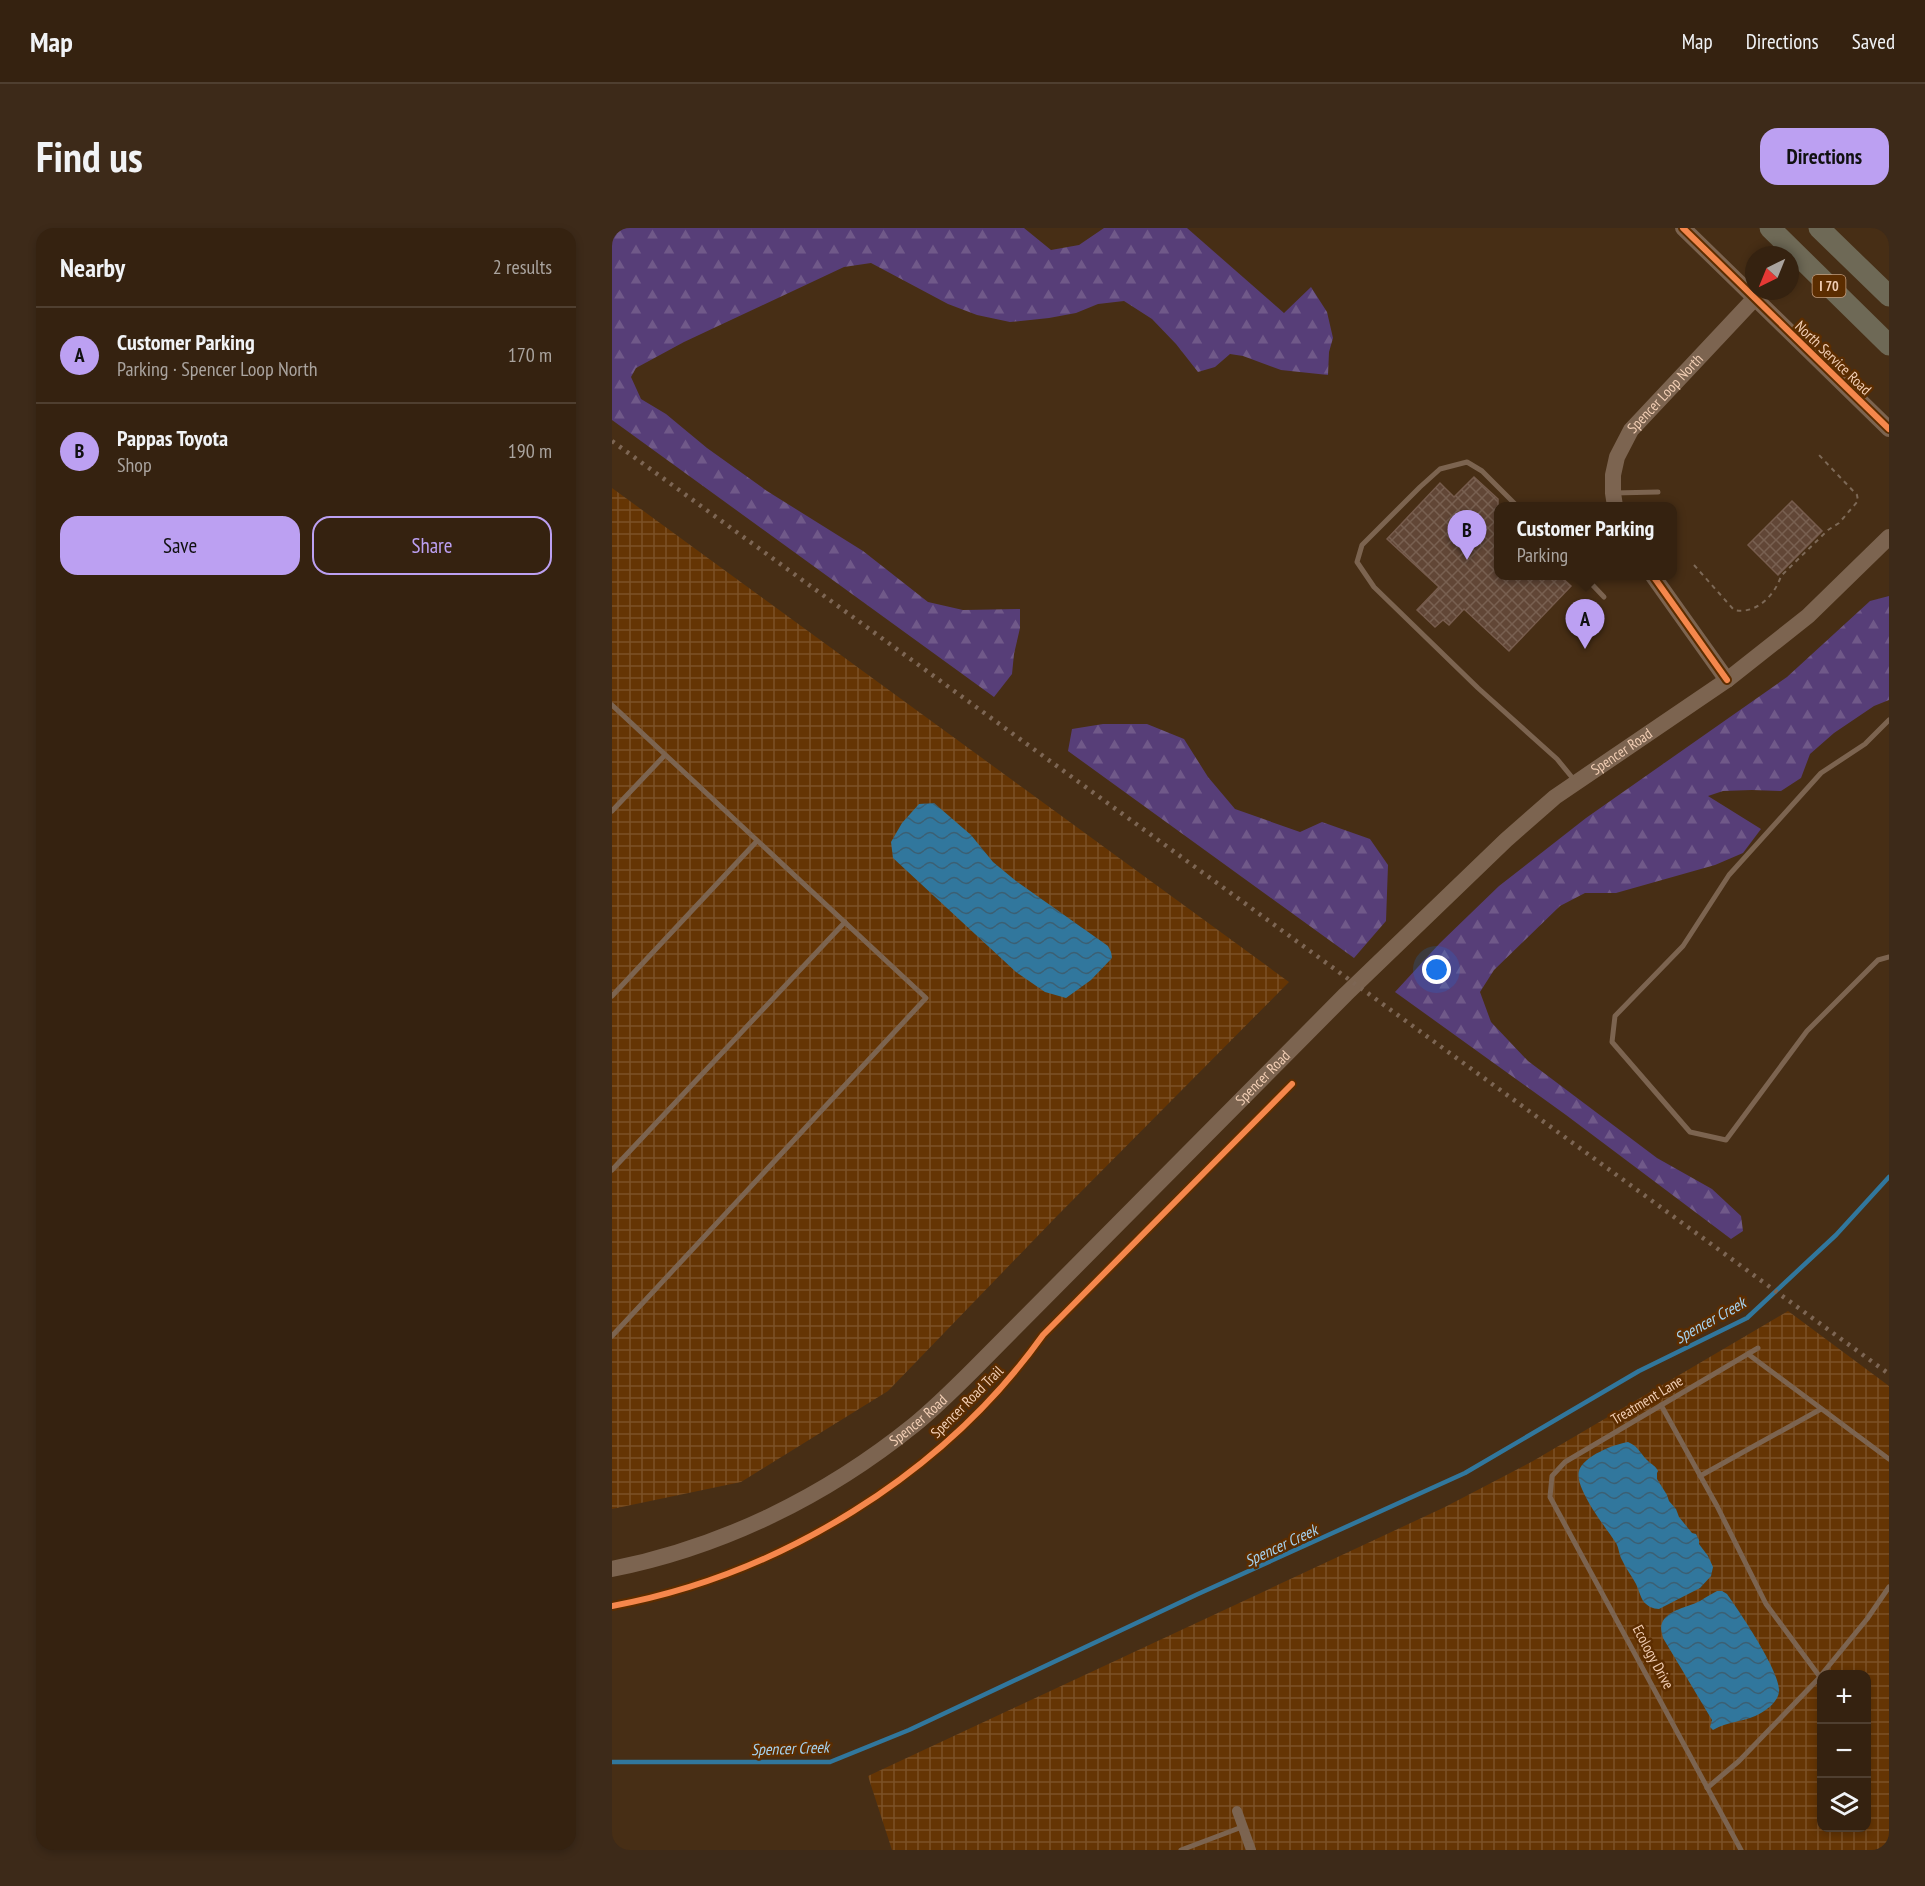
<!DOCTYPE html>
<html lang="en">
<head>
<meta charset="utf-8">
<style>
  :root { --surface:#352210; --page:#3d2a19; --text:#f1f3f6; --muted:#aaa49f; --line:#4f3f30; --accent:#bca0f2 }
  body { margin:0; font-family:"PT Sans Narrow",sans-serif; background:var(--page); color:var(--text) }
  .controls { position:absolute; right:18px; bottom:18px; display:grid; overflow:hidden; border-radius:12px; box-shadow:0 3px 9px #0003 }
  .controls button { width:54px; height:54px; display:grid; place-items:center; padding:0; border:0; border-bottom:2px solid var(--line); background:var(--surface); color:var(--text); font:30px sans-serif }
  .compass { position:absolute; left:1133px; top:18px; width:54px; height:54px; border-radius:50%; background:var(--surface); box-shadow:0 3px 9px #0003; rotate:223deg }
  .you { position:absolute; left:825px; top:742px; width:21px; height:21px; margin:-15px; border:4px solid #fff; border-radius:50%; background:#1a73e8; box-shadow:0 0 0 9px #1a73e833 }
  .badge { display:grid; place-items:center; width:39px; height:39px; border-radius:50%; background:var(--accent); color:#111; font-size:20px; font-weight:700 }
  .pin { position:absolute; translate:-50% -50px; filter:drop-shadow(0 2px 3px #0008) }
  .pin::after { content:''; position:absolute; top:32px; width:21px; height:18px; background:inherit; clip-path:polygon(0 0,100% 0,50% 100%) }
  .popup { position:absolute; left:882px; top:274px; width:183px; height:78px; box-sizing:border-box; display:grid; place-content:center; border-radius:12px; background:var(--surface); filter:drop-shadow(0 2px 4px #0005); font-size:20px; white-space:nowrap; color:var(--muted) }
  .popup b { font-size:22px; color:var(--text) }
  .popup::after { content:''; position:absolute; left:50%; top:100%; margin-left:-12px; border:12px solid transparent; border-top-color:var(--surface) }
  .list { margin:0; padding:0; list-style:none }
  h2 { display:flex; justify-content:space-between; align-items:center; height:78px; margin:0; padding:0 24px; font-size:26px }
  h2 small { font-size:20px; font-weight:400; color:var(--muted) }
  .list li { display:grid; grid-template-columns:39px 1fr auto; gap:18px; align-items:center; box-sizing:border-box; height:96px; padding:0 24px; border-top:2px solid var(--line) }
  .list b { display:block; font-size:22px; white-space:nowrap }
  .list p { margin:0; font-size:20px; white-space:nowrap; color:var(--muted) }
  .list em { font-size:20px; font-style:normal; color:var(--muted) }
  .actions { display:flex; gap:12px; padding:18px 24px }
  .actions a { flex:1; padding:14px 0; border:2px solid var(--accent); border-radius:18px; text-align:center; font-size:21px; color:var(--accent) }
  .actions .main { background:var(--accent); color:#111 }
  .icon { flex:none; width:33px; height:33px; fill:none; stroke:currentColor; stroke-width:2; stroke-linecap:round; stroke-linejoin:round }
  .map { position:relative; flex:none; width:1277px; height:1622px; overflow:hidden; border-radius:18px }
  header { display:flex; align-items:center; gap:36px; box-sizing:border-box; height:84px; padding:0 30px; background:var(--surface); border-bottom:2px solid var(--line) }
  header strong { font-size:28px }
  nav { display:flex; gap:33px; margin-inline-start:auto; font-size:21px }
  .intro { display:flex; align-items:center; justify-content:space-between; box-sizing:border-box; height:144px; padding:0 36px }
  h1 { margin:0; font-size:42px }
  .button { padding:15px 27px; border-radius:18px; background:var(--accent); color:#111; font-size:21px; font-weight:700 }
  main { display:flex; gap:36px; padding:0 36px }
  aside { flex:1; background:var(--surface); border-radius:18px; box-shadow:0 3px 9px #0003 }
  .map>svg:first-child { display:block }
</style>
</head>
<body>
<header>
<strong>Map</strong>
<nav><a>Map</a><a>Directions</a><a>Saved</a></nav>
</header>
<div class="intro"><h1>Find us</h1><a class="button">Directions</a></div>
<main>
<aside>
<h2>Nearby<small>2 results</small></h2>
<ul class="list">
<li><span class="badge">A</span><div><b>Customer Parking</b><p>Parking · Spencer Loop North</p></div><em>170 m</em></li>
<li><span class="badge">B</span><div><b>Pappas Toyota</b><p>Shop</p></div><em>190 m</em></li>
</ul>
<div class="actions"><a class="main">Save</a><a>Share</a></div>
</aside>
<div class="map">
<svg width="1277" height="1622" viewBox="0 0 1277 1622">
  <defs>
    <pattern id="industrial-grid" width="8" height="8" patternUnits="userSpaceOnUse" patternTransform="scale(1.5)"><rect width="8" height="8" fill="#653504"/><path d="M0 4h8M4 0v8" fill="none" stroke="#7c5126"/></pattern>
    <pattern id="forest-firs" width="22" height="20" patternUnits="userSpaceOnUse" patternTransform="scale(1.5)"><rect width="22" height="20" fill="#573e78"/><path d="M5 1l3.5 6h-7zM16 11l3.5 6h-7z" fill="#705989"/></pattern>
    <pattern id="water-waves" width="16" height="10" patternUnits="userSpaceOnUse" patternTransform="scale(1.5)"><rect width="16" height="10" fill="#31779d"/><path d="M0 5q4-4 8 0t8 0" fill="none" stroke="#3b6074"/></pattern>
    <pattern id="building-cross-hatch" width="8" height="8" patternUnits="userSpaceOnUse" patternTransform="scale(1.5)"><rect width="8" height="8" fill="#614636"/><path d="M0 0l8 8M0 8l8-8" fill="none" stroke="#786051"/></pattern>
  </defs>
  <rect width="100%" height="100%" fill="#472e15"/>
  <g fill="url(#industrial-grid)" fill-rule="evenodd">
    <path d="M0 260 677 754 444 989 276 1163 129 1254 0 1281Z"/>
    <path d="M1176 1083 1277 1158V1622H280L256 1548 833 1279 921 1233ZM1210 1446H1254V1600H1210Z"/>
  </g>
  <g fill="url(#forest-firs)">
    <path d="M0 0H412L439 22 467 17 492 0H575L672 85 699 59 715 84 721 110 717 124 716 147 669 142 631 128 618 126 603 139 586 144 564 116 540 91 512 73 486 76 464 85 437 90 398 94 365 87 336 76 259 35 232 39 72 114 24 140 19 149 29 171 54 186 95 220 155 263 251 323 316 374 351 382 408 381V400L402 426 400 446 382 469 0 192Z"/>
    <path d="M1277 368V472L1262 478 1222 505 1198 526 1189 550 1169 563 1140 562 1111 563 1096 568 1149 601 1131 625 1103 637 1004 665H973L948 678 882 742 868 764 879 794 916 833 1045 930 1100 961 1129 988 1131 1003 1119 1011 954 887 783 764 828 715 887 658 974 590 1175 449 1258 373Z"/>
    <path d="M491 496H535L572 511 596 549 623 581 688 604 710 594 758 611 776 637 774 693 742 730 456 523 460 501Z"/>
  </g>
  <g fill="url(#water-waves)">
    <path d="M322 575 359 607 381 634 404 653 496 718 499 724 500 730 479 752 454 770 433 764 404 744 281 630 279 614 290 595 307 576Z"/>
    <path d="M1016 1214C1026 1218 1028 1225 1035 1232 1040 1237 1043 1237 1046 1243L1045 1245V1251L1055 1267 1057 1273 1064 1281 1067 1289 1080 1305 1084 1306 1087 1312V1316L1096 1328 1101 1339 1099 1348 1088 1360 1047 1381C1041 1381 1035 1378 1031 1373 1028 1368 1027 1362 1024 1356 1020 1348 1014 1341 1010 1332 1007 1327 1007 1320 1004 1315 995 1301 962 1260 967 1243 971 1228 1003 1216 1016 1214Z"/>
    <path d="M1105 1363H1110L1115 1366C1127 1383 1170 1446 1167 1464 1166 1473 1156 1481 1149 1485 1134 1494 1116 1493 1101 1502L1098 1499 1100 1492 1051 1410C1050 1405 1048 1400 1050 1395 1055 1382 1076 1379 1088 1373 1093 1370 1099 1366 1105 1363Z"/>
  </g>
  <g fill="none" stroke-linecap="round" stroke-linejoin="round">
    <path stroke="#31779d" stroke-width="4.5" d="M0 1534H218L297 1502 586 1366 853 1245 1027 1143 1135 1090 1224 1007 1277 949"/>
  </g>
  <g fill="url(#building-cross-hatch)" stroke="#775c4d" stroke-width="1.5">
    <path d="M862 249 886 271V348H948L959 358 897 423 852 381 837 397 831 392 823 399 805 382 827 359 775 311 828 255 842 269Z"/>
    <path d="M1180 273 1210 303 1166 347 1136 317Z"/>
  </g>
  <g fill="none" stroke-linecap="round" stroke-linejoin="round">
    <path stroke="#7d6957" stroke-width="2" stroke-dasharray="4.5 4.5" stroke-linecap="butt" d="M1082 337 1122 382C1144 387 1163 367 1169 348L1216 302 1227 295 1246 273 1245 267 1206 226"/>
    <g stroke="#7c6450" stroke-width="5">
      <path d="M1002 265 1046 264"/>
      <path d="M905 278 870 243 855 234 828 241 808 259 750 317 745 334 762 359 866 460 945 531 963 553"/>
      <path d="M972 348 992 369"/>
      <path d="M0 477 314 770 0 1108"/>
      <path d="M1277 492 1253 516 1209 545 1117 647 1071 718 1003 788 1000 814 1078 904 1114 912 1195 803 1266 732 1277 729"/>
      <path d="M0 583 53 527"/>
      <path d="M0 768 145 613"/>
      <path d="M0 942 233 694"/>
      <path d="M1136 1126 1277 1231"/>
      <path d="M1049 1177 1105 1278 1154 1376 1208 1449"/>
      <path d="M1088 1248 1209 1181"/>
      <path d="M1210 1446 1255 1391 1277 1359"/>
      <path d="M1095 1560 1127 1533 1209 1448"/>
      <path d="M569 1622 630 1599"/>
      <path d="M1129 1622 938 1269 940 1248 953 1234 1146 1120"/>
    </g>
    <path stroke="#7c6450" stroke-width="10" d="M625 1583 639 1622"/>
    <g stroke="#7c6450" stroke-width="16">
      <path d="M1071 0 1277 201"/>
      <path id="s1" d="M1003 278 1001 265V247L1005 229 1019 202 1143 70"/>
      <path d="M1041 348 1115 452"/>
      <path id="s2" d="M0 1341C111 1319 214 1268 302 1197 323 1180 343 1160 362 1141L734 766 894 612 943 569 1115 452 1196 388 1277 309"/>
    </g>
    <g stroke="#6e6956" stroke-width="21">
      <path d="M1158 0 1277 117"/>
      <path d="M1207 0 1277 68"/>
    </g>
    <path stroke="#7d6654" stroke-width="4.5" stroke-dasharray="3 6" stroke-linecap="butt" d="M0 213 1277 1146"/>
    <g stroke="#5c2d00" stroke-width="10">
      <g id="cycleway">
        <path d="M1071 0 1277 201"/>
        <path d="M1041 348 1115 452"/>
        <path d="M0 1378C168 1347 331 1247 431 1107L680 856"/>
      </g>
    </g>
    <use href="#cycleway" stroke="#f5874c" stroke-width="6"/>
  </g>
  <g text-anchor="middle" stroke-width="5" stroke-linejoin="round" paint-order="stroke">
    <rect fill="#5c2d00" stroke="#c59e7e" stroke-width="1.5" x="1200.5" y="47" width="33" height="22" rx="4.5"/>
    <g font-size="14" font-weight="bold" fill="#f2ceb4">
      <text x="1217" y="63">I 70</text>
    </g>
    <g font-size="15" fill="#f2ceb4" stroke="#5c2d00">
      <text transform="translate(1221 130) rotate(44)" y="5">North Service Road</text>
      <text dy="5" stroke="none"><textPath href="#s1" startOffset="130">Spencer Loop North</textPath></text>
      <text dy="5" stroke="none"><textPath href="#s2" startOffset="1316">Spencer Road</textPath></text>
      <text dy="5" stroke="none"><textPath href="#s2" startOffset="830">Spencer Road</textPath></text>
      <text transform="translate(1035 1172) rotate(-31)" y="5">Treatment Lane</text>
      <text transform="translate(355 1174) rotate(-45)" y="5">Spencer Road Trail</text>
      <text dy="5" stroke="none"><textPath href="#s2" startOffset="344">Spencer Road</textPath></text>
      <text transform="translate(1041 1429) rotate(62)" y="5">Ecology Drive</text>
    </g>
    <g font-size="16" font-style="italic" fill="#a5d2ef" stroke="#5c2d00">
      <text transform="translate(1098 1092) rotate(-29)" y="6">Spencer Creek</text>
      <text transform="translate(669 1317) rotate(-25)" y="6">Spencer Creek</text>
      <text transform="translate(178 1520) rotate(-2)" y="6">Spencer Creek</text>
    </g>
  </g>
</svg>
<div class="controls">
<button>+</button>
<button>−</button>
<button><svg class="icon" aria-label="layers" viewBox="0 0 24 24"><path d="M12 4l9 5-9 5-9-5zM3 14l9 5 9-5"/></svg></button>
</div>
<svg class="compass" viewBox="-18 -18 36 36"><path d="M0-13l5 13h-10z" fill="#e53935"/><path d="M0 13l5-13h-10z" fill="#aaa49f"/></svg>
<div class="you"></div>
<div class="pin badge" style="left:973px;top:421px">A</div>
<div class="popup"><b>Customer Parking</b>Parking</div>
<div class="pin badge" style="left:855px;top:332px">B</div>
</div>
</main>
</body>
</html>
